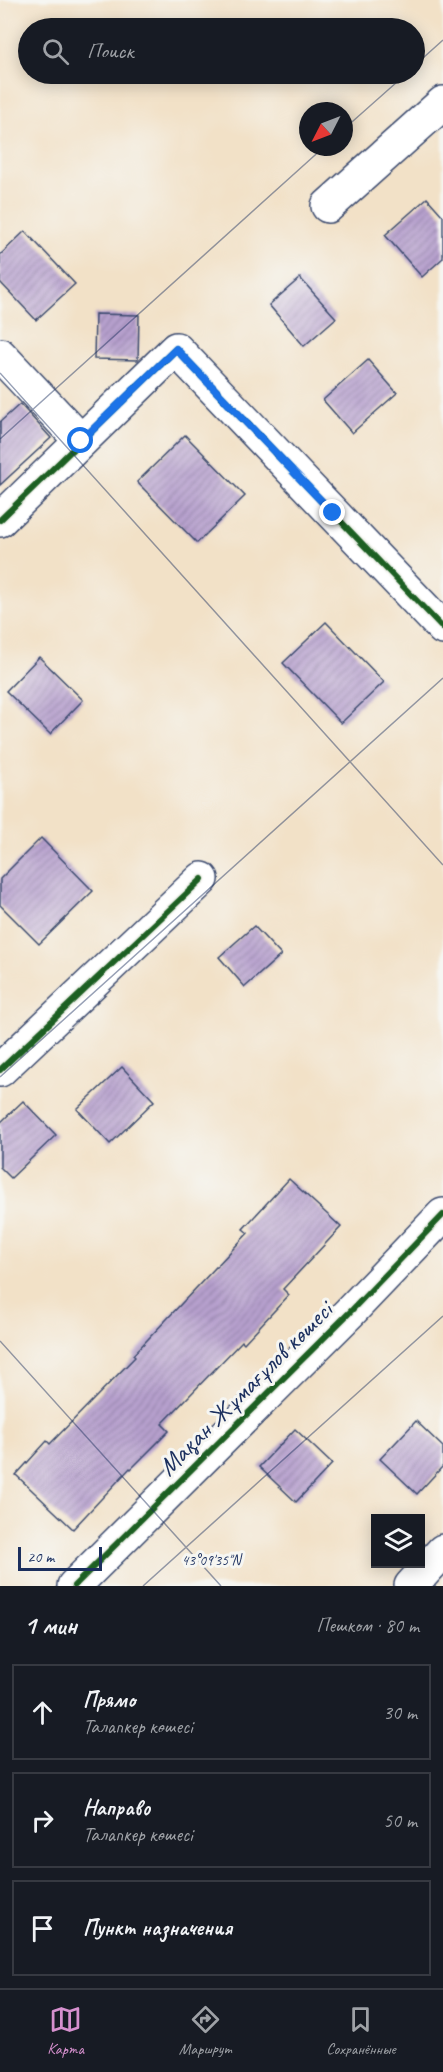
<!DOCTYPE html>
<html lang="ru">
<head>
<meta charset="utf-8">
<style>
  :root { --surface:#171b24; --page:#20242c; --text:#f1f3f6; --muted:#9ea1a6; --line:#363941; --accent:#d690ce }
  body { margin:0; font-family:Caveat,sans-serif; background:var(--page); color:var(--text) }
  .controls { position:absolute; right:18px; bottom:18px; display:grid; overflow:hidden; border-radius:0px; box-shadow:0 3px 15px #0003 }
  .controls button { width:54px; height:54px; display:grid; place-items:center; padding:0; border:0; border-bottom:2px solid var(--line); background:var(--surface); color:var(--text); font:30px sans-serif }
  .compass { position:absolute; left:299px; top:102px; width:54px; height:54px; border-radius:50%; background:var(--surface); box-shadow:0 3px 15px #0003; rotate:228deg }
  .scale { position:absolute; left:18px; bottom:15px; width:84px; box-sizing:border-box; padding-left:6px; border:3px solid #1b2f5e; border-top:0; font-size:16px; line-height:21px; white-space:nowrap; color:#1b2f5e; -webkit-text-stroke:4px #f6f6f2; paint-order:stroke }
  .stop { position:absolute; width:18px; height:18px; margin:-14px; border:4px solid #1a73e8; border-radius:50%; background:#fff }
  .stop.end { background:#1a73e8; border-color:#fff; box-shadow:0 2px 6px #0008 }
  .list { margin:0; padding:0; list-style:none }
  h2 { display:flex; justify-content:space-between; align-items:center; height:78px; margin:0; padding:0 24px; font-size:26px }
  h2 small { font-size:20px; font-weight:400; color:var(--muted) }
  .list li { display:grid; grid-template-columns:39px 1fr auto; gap:18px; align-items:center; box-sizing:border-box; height:96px; margin:0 12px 12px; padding:0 12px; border:2px solid var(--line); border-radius:0px }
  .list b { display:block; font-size:22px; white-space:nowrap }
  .list p { margin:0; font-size:20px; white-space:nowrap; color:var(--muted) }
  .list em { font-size:20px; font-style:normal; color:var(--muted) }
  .icon { flex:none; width:33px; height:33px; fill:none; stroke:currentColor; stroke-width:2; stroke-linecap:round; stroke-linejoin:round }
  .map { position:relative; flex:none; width:443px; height:1586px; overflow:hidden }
  .search { position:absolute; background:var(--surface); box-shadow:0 3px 15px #0003; left:18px; right:18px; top:18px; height:66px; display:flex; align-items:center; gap:15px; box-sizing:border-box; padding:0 21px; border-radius:33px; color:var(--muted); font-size:22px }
  .sheet { height:402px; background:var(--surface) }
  nav { display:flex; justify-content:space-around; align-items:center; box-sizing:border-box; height:84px; border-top:2px solid var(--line); background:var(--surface); font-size:16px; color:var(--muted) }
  nav a { display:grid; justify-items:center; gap:3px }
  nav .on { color:var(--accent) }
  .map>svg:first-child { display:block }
</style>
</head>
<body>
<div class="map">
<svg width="443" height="1586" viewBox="0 0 443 1586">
  <defs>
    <pattern id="building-hatch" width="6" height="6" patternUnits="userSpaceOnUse" patternTransform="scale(1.5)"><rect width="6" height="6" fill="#b7a0ce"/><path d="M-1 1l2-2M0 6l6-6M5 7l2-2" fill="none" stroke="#9483aa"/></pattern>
  </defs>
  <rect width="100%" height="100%" fill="#f6f6f2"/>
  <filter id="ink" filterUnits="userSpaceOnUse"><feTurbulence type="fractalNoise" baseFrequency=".0167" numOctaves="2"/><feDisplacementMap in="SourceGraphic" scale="12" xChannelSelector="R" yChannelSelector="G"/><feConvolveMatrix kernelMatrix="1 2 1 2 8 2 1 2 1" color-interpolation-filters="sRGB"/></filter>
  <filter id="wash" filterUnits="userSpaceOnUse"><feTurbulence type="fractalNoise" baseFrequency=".008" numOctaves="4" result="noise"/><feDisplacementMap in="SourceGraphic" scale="24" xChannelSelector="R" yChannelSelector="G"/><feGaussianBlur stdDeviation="1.35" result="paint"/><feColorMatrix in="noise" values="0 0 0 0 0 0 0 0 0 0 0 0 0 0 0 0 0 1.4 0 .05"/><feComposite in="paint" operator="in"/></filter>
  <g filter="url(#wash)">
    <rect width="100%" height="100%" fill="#f2e1c7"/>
    <g id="blocks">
      <g fill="url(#building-hatch)">
        <path d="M427 198 443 216V258L422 277 385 235Z"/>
        <path d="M25 231 75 284 36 320 0 282V255Z"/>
        <path d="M300 278 336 318 304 346 269 305Z"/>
        <path d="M95 314 139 315 138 360 94 359Z"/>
        <path d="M368 360 397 393 352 433 323 400Z"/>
        <path d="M20 404 51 438 0 485V422Z"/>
        <path d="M185 435 245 496 197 543 137 482Z"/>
        <path d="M326 622 384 682 341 723 283 663Z"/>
        <path d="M39 657 83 700 50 734 6 691Z"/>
        <path d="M41 838 93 891 39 944 0 905V879Z"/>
        <path d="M254 926 281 955 245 987 219 957Z"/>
        <path d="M122 1067 154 1101 110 1144 77 1109Z"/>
        <path d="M23 1101 56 1135 11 1178 0 1167V1123Z"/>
        <path d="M289 1179 341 1227 283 1289 289 1295 244 1343 242 1341 162 1424 169 1431 131 1469 130 1468 73 1529 16 1475 47 1441 50 1444 135 1357 133 1355 248 1233 243 1229Z"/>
        <path d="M416 1421 443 1447V1466L417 1494 380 1459Z"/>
        <path d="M295 1429 332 1464 296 1502 259 1467Z"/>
      </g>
    </g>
  </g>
  <g filter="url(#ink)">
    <use href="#blocks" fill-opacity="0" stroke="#3b4a6e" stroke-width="1.5"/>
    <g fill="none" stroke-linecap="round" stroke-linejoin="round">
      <g stroke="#3b4a6e" stroke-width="36">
        <g id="minor">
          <path d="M328 206 443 103"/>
          <path d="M0 355 81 441"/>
          <path d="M0 520 176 349 443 628"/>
          <path d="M0 1070 202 879"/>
          <path d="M74 1586 349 1313 443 1215"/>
          <path d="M411 1586 443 1551"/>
        </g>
      </g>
      <use href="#minor" stroke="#fff" stroke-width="33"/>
      <g stroke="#f6f6f2" stroke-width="10">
        <g id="cycleway">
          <path d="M0 520 176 349 443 628"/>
          <path d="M0 1070 202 879"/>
          <path d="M74 1586 349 1313 443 1215"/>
        </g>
      </g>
      <use href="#cycleway" stroke="#1b5e20" stroke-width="6"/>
    </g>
  </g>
  <g fill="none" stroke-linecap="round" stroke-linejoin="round" filter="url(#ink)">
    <path stroke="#1a73e8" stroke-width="8" d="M81 441 176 349 333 513"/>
  </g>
  <path fill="none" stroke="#1b2f5e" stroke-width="1.5" stroke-opacity="0.45" d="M414 66 443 40M344 129 406 74M0 373 443 865M0 439 324 147M0 1077 443 678M0 1341 221 1586M143 1586 443 1316"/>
  <g text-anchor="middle" stroke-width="6" stroke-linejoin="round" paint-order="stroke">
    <g font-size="26" fill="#1b2f5e" stroke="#f6f6f2">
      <text transform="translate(245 1388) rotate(-45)" y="9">Мақан Жұмағұлов көшесі</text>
    </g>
  </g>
  <g font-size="15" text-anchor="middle" fill="#1b2f5e" stroke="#f6f6f2" stroke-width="6" stroke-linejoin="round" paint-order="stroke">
    <text x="211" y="1565">43°09'35"N</text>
  </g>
</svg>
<div class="controls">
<button><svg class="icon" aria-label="layers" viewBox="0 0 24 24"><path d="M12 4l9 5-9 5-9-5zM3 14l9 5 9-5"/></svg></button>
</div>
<svg class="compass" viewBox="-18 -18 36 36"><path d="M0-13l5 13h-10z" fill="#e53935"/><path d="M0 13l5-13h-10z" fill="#9ea1a6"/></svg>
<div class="scale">20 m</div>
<div class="stop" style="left:81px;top:441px"></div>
<div class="stop end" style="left:333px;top:513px"></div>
<div class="search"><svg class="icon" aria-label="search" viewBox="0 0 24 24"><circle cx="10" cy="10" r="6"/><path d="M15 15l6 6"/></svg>Поиск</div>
</div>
<section class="sheet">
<h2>1 мин<small>Пешком · 80 m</small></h2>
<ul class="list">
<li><svg class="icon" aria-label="ahead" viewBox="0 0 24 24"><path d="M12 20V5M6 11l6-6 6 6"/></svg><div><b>Прямо</b><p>Талапкер көшесі</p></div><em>30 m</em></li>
<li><svg class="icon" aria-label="right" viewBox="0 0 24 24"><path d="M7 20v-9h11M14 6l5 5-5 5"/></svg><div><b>Направо</b><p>Талапкер көшесі</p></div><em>50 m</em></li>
<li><svg class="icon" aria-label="arrive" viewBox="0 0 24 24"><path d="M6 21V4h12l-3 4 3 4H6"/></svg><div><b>Пункт назначения</b></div></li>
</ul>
</section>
<nav>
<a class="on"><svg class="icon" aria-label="map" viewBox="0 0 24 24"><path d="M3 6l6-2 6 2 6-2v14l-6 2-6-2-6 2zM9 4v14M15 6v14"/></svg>Карта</a>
<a><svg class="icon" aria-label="directions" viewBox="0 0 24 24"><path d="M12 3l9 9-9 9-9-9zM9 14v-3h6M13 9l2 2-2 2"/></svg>Маршрут</a>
<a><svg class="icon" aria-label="saved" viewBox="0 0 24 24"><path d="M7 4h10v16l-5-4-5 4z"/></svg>Сохранённые</a>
</nav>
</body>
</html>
